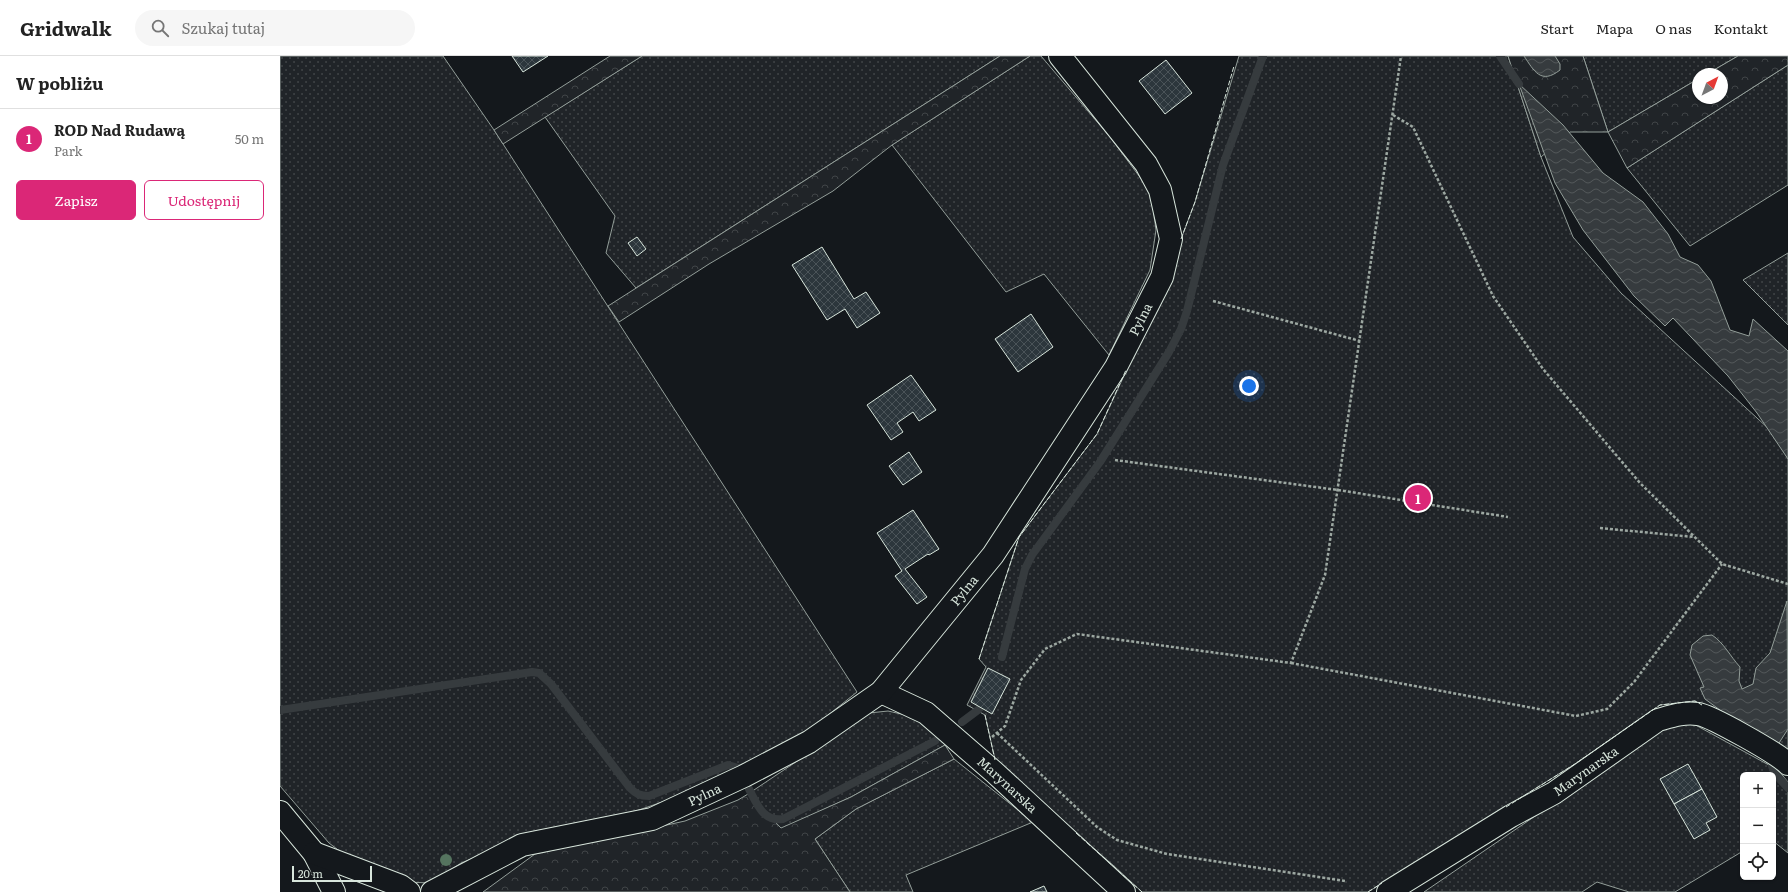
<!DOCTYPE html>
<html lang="pl">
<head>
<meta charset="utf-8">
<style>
  :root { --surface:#fff; --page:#f6f6f6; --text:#222; --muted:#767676; --line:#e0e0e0; --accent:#db2777 }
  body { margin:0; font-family:Literata,serif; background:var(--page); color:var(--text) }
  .controls { position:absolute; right:12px; bottom:12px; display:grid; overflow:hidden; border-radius:6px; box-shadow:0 1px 3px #0004 }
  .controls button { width:36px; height:36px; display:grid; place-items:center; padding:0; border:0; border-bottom:1px solid var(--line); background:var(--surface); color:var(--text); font:20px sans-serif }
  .compass { position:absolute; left:1412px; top:12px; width:36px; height:36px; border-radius:50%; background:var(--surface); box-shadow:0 1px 3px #0004; rotate:41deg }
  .scale { position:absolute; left:12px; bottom:10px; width:80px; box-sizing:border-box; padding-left:4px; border:2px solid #d8e6dc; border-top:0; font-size:11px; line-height:14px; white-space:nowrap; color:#d8e6dc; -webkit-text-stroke:3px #14181c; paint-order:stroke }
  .you { position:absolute; left:969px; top:330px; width:14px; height:14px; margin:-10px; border:3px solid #fff; border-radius:50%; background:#1a73e8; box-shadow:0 0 0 6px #1a73e833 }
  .badge { display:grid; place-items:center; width:26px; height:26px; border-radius:50%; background:var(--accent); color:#fff; font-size:13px; font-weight:700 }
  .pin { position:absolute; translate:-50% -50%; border:2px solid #fff; box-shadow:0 1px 4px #0006 }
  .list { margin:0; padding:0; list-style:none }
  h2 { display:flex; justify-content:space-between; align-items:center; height:52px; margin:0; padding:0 16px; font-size:17px }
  h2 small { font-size:13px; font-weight:400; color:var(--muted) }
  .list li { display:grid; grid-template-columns:26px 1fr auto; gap:12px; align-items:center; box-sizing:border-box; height:60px; padding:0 16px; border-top:1px solid var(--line) }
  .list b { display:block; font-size:15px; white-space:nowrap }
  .list p { margin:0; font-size:13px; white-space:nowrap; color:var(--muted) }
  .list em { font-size:13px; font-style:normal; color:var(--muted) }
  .actions { display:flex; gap:8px; padding:12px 16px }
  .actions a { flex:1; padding:9px 0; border:1px solid var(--accent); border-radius:6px; text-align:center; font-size:14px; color:var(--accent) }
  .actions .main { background:var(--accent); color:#fff }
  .icon { flex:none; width:22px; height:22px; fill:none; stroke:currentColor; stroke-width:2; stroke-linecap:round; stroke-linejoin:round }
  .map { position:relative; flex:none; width:1508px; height:836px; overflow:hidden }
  header { display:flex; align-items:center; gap:24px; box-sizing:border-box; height:56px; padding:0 20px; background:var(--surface); border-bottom:1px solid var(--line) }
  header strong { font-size:19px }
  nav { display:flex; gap:22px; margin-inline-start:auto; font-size:14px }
  .search { width:280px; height:36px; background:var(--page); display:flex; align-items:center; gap:10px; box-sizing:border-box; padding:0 14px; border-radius:22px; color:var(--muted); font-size:15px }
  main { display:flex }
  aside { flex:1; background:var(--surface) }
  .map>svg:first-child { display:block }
</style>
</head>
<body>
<header>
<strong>Gridwalk</strong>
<div class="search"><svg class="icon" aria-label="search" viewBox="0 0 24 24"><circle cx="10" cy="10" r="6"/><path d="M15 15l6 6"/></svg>Szukaj tutaj</div>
<nav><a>Start</a><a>Mapa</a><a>O nas</a><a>Kontakt</a></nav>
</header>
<main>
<aside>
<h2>W pobliżu<small></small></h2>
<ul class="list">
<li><span class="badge">1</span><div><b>ROD Nad Rudawą</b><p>Park</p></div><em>50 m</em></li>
</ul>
<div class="actions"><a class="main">Zapisz</a><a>Udostępnij</a></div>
</aside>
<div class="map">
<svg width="1508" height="836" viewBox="0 0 1508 836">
  <defs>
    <pattern id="green-dots" width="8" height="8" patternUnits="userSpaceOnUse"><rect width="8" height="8" fill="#202428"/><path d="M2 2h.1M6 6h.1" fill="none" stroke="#404447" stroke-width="1.8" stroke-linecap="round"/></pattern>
    <pattern id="forest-crowns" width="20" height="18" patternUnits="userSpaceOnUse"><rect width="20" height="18" fill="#202428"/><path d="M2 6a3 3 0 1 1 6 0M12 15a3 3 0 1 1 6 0" fill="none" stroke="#404447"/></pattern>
    <pattern id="water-waves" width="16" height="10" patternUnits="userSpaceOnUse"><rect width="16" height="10" fill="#363b3e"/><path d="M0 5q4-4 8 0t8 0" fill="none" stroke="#525759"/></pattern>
    <pattern id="building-cross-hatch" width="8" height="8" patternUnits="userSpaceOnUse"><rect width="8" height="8" fill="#2c363c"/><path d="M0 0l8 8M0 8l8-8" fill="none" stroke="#4a5358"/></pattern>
  </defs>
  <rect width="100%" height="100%" fill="#14181c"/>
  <g fill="url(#green-dots)" stroke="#939e99">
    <path d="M0 0H163L214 74 577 636 537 668 498 693 388 744 353 756 227 789 181 807 151 827 125 826 70 803 49 787 0 730Z"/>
    <path d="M362 0H720L356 232 326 197 335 160 265 61Z"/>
    <path d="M750 0H761L830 81 871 136 876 174 870 214 829 299 764 218 726 236 612 89Z"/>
    <path d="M959 0H1228L1261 101 1293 181 1341 237 1502 385 1508 403V703L1448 663 1415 645 1380 649 1295 708 1088 836H862L834 810 716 708 705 659 687 649 706 611 699 603 739 481 817 378 873 257 915 146Z"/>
    <path d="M1303 0H1458L1427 18H1418V23L1328 76Z"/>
    <path d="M1508 9V129L1410 190 1347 112Z"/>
    <path d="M1508 197V269L1463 224Z"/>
    <path d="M608 655C633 661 654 663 665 689L571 741 501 773 468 738 589 657Z"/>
    <path d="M1410 666 1498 714 1508 726V797L1493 785V719H1463V795L1395 836H1349L1317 826 1302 836H1144L1384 672Z"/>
    <path d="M674 703 753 766 626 819 633 836H570L535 783 576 753Z"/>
  </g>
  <g fill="url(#forest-crowns)" stroke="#939e99">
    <path d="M330 0H362L223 88 214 74Z"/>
    <path d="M720 0H750L612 89 553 135 429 208 339 266 328 250Z"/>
    <path d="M1228 0H1303L1328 76 1418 23V42H1442V18H1427L1458 0H1508V9L1347 112 1328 76H1290L1261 101Z"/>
    <path d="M665 689 674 703 576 753 535 783 570 836H203L255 798 405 765 458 744 468 738 501 772 571 741Z"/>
  </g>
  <g fill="url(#water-waves)" stroke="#939e99">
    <path d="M1244 0H1275L1280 8V14C1261 29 1254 15 1244 0Z"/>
    <path d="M1239 28 1283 69 1323 117 1363 146 1388 178 1400 201 1418 209 1431 225 1450 274 1469 280 1473 263 1508 295V403L1477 357 1448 320 1393 262 1385 270 1354 240 1303 174 1275 127Z"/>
    <path d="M1507 545 1508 673 1499 687 1444 657 1425 643 1420 632 1424 631 1410 599 1412 589 1423 580 1432 579C1444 587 1450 600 1460 611L1459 625 1462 633 1473 628 1476 612 1490 597Z"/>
  </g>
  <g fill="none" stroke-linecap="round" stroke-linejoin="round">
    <g stroke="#363b3e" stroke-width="8">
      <path d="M1220 0 1239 28"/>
      <path d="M722 601 745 513 752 499 820 406 889 296 901 273 907 255 943 109 983 0"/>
      <path d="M0 654 252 616 259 617 271 628 350 732C356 738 360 740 369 740L448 709 458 712"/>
      <path d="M682 666 698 654"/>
      <path d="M1492 710 1495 718 1508 732"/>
      <path d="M469 733C477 748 483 766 503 763L655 685"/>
    </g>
  </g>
  <g fill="url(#building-cross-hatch)" stroke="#d8e6dc">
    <path d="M232 0H268L243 16Z"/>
    <path d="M886 4 912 37 885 58 859 25Z"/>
    <path d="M357 181 366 193 357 200 348 187Z"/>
    <path d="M542 191 574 243 586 236 600 257 577 272 565 253 547 264 512 209Z"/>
    <path d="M751 258 773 291 738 316 715 283Z"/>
    <path d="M631 319 656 354 639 365 633 356 617 367 623 376 611 384 587 349Z"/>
    <path d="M629 396 642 416 623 429 609 410Z"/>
    <path d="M633 454 659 493 649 499 648 498 625 513 647 541 637 548 615 520 622 515 597 477Z"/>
    <path d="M708 612 730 623 712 658 691 646Z"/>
    <path d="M1408 708 1422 733 1394 748 1380 723Z"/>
    <path d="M1422 733 1437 761 1426 767 1430 774 1414 783 1394 748Z"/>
    <path d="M764 830 767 836H750Z"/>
  </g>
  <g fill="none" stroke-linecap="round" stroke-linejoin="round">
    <g stroke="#d8e6dc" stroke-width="24">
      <g id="minor">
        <path id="s1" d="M601 636 646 657 714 716 844 836"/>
        <path d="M0 756 34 797 54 836"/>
        <path d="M34 797 121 830 129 836"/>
        <path id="s2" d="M152 836 242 789 372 763 464 720 529 686 601 636 713 499 836 311 882 221 891 183 880 134 866 108 780 0"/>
        <path id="s3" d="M1108 836 1231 760 1274 737 1378 664C1392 660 1403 656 1418 658 1431 660 1497 697 1508 708"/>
      </g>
    </g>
    <g stroke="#9da8a2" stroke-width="2.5" stroke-dasharray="3 2" stroke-linecap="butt">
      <path d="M1113 59 1133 71 1213 240 1263 313 1360 427 1442 508 1508 528"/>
      <path d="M933 245 1080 285"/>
      <path d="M835 404 1058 434 1228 461"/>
      <path d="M1320 472 1414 481"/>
      <path d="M1011 607 1296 660 1327 653 1354 626 1442 508"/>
      <path d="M717 677 817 771 837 784 887 798 1065 825"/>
      <path d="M712 681 725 670 741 624 765 593 797 578 1011 607 1045 519 1121 0"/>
    </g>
    <use href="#minor" stroke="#14181c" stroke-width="22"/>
    <g stroke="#d8e6dc" stroke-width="1" stroke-dasharray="5 2" stroke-linecap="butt">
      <path d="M901 183 915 146 954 10"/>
      <path d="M699 603 739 481 817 378 846 314"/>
      <path d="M705 659 715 704"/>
      <path d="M1226 751 1295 708 1380 649 1415 645 1422 649"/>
      <path d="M796 777 862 836"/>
      <path d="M1088 836 1102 827"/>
    </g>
  </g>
  <circle fill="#55745f" cx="166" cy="804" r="6"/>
  <g text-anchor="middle" stroke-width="3" stroke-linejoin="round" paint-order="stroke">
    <g font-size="13" fill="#d8e6dc" stroke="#14181c">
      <text dy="5" stroke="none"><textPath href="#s2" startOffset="952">Pylna</textPath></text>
      <text dy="5" stroke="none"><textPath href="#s2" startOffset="628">Pylna</textPath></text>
      <text dy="5" stroke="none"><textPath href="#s3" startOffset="232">Marynarska</textPath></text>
      <text dy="5" stroke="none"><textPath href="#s1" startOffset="158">Marynarska</textPath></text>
      <text dy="5" stroke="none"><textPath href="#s2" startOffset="292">Pylna</textPath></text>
    </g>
  </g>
</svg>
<div class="controls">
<button>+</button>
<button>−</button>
<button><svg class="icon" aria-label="locate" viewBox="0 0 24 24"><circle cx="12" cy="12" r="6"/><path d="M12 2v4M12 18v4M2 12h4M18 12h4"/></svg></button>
</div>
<svg class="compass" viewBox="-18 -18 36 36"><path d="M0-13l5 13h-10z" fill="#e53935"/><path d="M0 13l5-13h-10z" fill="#767676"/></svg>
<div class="scale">20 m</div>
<div class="you"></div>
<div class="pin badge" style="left:1138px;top:442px">1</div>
</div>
</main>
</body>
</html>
